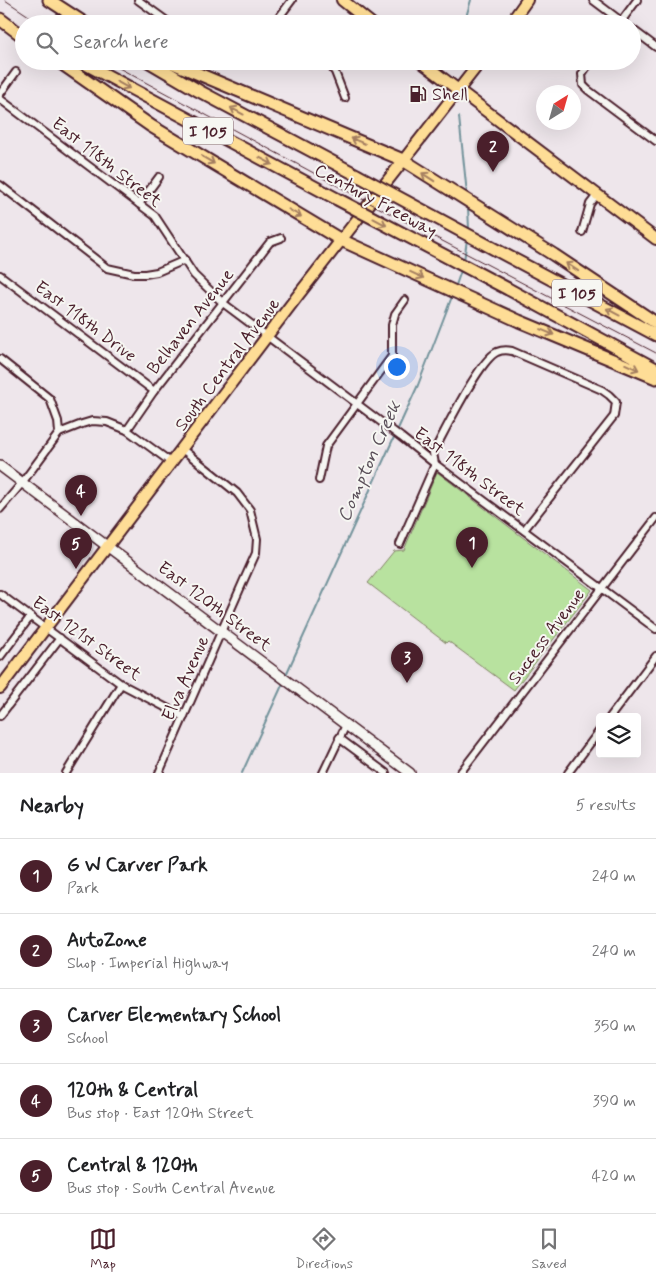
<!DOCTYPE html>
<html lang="en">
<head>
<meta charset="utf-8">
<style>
  :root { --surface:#fff; --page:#f6f6f6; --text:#202124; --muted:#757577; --line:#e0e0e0; --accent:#4a1f2b }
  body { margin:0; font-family:Mynerve,sans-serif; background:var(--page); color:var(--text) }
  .controls { position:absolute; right:15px; bottom:15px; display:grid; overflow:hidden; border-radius:5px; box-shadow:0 5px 20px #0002 }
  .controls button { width:45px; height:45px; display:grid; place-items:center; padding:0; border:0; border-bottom:1px solid var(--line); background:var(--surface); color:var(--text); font:25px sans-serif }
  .compass { position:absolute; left:536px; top:85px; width:45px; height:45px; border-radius:50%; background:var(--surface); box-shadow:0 5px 20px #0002; rotate:37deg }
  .you { position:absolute; left:396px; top:366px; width:18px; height:18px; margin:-12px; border:4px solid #fff; border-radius:50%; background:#1a73e8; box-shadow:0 0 0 8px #1a73e833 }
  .badge { display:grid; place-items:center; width:32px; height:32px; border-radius:50%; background:var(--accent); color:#fff; font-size:16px; font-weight:700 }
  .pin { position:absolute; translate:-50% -41px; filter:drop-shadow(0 1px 2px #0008) }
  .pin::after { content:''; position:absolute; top:26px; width:18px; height:15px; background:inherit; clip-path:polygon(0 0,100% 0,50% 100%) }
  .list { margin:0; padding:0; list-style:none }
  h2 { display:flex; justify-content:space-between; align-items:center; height:65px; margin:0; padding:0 20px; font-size:21px }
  h2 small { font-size:16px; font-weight:400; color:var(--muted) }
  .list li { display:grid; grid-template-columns:32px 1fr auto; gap:15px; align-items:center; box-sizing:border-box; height:75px; padding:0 20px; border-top:1px solid var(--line) }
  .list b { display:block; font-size:19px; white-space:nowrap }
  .list p { margin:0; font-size:16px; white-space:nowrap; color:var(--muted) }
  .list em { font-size:16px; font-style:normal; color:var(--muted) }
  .icon { flex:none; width:28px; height:28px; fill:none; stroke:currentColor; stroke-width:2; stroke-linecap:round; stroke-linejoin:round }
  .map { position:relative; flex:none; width:656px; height:773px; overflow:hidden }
  .search { position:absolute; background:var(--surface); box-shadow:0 5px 20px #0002; left:15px; right:15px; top:15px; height:55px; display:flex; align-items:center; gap:12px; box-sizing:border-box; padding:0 18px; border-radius:28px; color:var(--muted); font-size:19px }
  .sheet { height:440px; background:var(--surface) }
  nav { display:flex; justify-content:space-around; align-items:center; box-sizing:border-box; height:70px; border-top:1px solid var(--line); background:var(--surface); font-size:14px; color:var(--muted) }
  nav a { display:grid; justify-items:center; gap:2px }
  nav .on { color:var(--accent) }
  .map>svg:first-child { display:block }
</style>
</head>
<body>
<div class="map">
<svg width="656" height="773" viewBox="0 0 656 773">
  <rect width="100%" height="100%" fill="#eee6eb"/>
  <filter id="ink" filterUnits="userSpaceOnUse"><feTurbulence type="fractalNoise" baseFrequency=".02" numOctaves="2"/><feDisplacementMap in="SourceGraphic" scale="10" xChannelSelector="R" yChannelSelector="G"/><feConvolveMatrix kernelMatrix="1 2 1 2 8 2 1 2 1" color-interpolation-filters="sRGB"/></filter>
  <g filter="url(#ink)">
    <path fill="#b8e29f" stroke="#818065" d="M437 472 592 590 514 690 448 641 446 643 368 583 394 551 404 550Z"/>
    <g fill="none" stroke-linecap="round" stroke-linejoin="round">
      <g stroke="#73939b" stroke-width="2">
        <path d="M464 24 471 0"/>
        <path d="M459 117 467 194"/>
        <path d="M468 207 469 229"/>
        <path d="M464 261 467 239"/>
        <path d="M455 288 462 268"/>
        <path d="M397 431 418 385 453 294"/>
        <path d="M285 677 395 435"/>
        <path d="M242 773 284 681"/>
      </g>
      <g stroke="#4a1f2b" stroke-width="10">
        <g id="street">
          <path d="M138 0 171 24"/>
          <path d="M593 0 625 24"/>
          <path d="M620 23 637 0"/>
          <path d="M274 24 292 0"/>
          <path d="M632 29 656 47"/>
          <path d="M327 61 335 72 345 98"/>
          <path d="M591 61 582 74 583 85 588 90 656 141"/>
          <path d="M0 94 16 72"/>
          <path d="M0 99 155 216 194 275 223 303 401 437 435 464 656 629"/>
          <path d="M0 185 107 268 134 274H145L157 272 185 260"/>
          <path d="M139 204 159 177"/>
          <path d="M582 232 590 204 597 195"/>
          <path d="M0 275 154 391"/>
          <path d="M0 359 50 399 58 421 59 433"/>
          <path d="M127 430 154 391 270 242 281 238"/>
          <path d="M319 480 326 446 392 356V325L395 314 405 300"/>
          <path d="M0 509 22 483 59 433 82 424 92 421 107 422 127 430 172 463"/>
          <path d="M400 544 435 464 433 453C444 433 479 360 497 352 502 350 507 350 512 351L602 390 609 395 616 402 614 416 524 530"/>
          <path d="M0 594 121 684 184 717"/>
          <path d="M0 657 31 616"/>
          <path d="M0 716 60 638"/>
          <path d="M610 717 656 656"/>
          <path d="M339 738 386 773"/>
          <path d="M66 773 121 684"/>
          <path d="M159 773 243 582 256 553 257 539 250 510 237 493 182 449"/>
          <path d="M323 773 346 725"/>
          <path d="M460 773 656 518"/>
          <path d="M568 773 600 730"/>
        </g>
      </g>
      <g stroke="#4a1f2b" stroke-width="12">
        <path id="secondary" d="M0 466 410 773"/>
      </g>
      <g stroke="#4a1f2b" stroke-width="14">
        <g id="primary">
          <path d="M342 0 372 24"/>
          <path d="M510 24 527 0"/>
          <path d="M420 61 656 239"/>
          <path d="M0 688 299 294 481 61"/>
        </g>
      </g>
      <g stroke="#4a1f2b" stroke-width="15">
        <g id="highway">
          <path d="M49 0 86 24"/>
          <path d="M0 19 24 37"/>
          <path d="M58 61 151 126 341 240 519 321 656 378"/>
          <path d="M80 61 337 199"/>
          <path d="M148 61 199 91 357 175"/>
          <path d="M168 61 403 160 554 255 656 323"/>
          <path d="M498 251 656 335"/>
          <path d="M508 289 656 369"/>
        </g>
      </g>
      <use href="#street" stroke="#f6f6f2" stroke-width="6"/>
      <use href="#secondary" stroke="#f6f6f2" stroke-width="9"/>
      <use href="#primary" stroke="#fedd96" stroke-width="10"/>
      <use href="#highway" stroke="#fedd96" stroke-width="11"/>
      <g stroke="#4a1f2b" stroke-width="1">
        <path d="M5 0 41 24"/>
        <path d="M106 61 347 191 656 353"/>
      </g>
      <g stroke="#4a1f2b" stroke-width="15" stroke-linecap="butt">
        <g id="highway-bridge">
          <path d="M357 175 498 251"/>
          <path d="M337 199 508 289"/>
        </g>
      </g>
      <use href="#highway-bridge" stroke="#fedd96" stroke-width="11"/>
    </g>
    <defs><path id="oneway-shaft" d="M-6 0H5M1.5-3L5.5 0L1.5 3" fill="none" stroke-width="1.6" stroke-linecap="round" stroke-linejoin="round" transform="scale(1.25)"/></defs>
    <g stroke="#a47e60">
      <use href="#oneway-shaft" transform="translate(123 85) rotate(29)"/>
      <use href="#oneway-shaft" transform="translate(237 111) rotate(-152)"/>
      <use href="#oneway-shaft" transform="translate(358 141) rotate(-157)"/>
      <use href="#oneway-shaft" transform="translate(208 160) rotate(31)"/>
      <use href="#oneway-shaft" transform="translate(266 161) rotate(28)"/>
      <use href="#oneway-shaft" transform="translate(428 177) rotate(-147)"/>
      <use href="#oneway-shaft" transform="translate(295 213) rotate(30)"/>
      <use href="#oneway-shaft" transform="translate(380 222) rotate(28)"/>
      <use href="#oneway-shaft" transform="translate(572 267) rotate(-146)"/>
      <use href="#oneway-shaft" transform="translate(417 275) rotate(25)"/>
      <use href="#oneway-shaft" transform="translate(613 312) rotate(-152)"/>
      <use href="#oneway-shaft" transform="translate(547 332) rotate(22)"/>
      <use href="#oneway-shaft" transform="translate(632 367) rotate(24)"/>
    </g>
  </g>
  <defs>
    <g id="fuel-bare" transform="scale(1.35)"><path d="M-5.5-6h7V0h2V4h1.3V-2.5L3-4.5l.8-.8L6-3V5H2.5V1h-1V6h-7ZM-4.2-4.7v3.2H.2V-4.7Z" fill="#4a1f2b" stroke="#f6f6f2" stroke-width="2.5" paint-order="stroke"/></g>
  </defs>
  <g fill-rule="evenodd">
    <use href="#fuel-bare" x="418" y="94"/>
  </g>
  <g text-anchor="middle" stroke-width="4" stroke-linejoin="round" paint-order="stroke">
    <g fill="#f6f6f2" stroke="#7e6067" stroke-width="1">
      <rect x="183" y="117.5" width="50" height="27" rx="4"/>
      <rect x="552" y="279.5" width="50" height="27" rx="4"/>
    </g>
    <g font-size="16" font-weight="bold" fill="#4a1f2b">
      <text x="208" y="137">I 105</text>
      <text x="577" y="299">I 105</text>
    </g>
    <g font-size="18" fill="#4a1f2b" stroke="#f6f6f2" text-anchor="start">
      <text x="432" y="100">Shell</text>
    </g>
    <g font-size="18" fill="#4a1f2b" stroke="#f6f6f2">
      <text transform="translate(107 162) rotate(38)" y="6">East 118th Street</text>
      <text transform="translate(376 200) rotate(28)" y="6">Century Freeway</text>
      <text transform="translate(86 321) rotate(37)" y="6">East 118th Drive</text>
      <text transform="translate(190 321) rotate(-52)" y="6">Belhaven Avenue</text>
      <text transform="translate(227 364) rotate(-53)" y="6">South Central Avenue</text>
      <text transform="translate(470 471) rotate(37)" y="6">East 118th Street</text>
      <text transform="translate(215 606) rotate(37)" y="6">East 120th Street</text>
      <text transform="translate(546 636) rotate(-53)" y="6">Success Avenue</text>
      <text transform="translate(87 638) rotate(36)" y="6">East 121st Street</text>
      <text transform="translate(185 678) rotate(-66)" y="6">Elva Avenue</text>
    </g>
    <g font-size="19" font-style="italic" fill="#5b505a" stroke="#f6f6f2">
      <text transform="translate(368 461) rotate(-66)" y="7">Compton Creek</text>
    </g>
  </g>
</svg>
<div class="controls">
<button><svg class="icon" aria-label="layers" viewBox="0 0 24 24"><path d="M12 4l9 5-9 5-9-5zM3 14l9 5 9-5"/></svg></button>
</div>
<svg class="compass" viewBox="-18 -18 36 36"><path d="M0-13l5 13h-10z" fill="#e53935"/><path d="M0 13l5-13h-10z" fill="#757577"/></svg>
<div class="you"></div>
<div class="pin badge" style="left:472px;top:568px">1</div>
<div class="pin badge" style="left:493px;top:172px">2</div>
<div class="pin badge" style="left:407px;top:683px">3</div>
<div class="pin badge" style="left:81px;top:516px">4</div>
<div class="pin badge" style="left:76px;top:569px">5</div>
<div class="search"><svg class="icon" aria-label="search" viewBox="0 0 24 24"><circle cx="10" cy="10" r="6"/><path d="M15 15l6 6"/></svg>Search here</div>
</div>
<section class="sheet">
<h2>Nearby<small>5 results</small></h2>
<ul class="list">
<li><span class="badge">1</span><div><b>G W Carver Park</b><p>Park</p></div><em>240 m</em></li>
<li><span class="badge">2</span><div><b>AutoZone</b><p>Shop · Imperial Highway</p></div><em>240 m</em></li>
<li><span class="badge">3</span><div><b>Carver Elementary School</b><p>School</p></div><em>350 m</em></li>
<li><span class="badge">4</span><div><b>120th &amp; Central</b><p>Bus stop · East 120th Street</p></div><em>390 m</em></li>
<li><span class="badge">5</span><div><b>Central &amp; 120th</b><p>Bus stop · South Central Avenue</p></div><em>420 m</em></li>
</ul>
</section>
<nav>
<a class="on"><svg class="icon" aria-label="map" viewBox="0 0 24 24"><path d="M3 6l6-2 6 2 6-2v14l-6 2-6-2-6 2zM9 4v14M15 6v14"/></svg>Map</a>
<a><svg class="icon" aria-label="directions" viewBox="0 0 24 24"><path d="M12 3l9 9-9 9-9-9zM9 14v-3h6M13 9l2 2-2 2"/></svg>Directions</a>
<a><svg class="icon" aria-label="saved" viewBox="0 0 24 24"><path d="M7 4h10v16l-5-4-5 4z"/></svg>Saved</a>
</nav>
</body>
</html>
